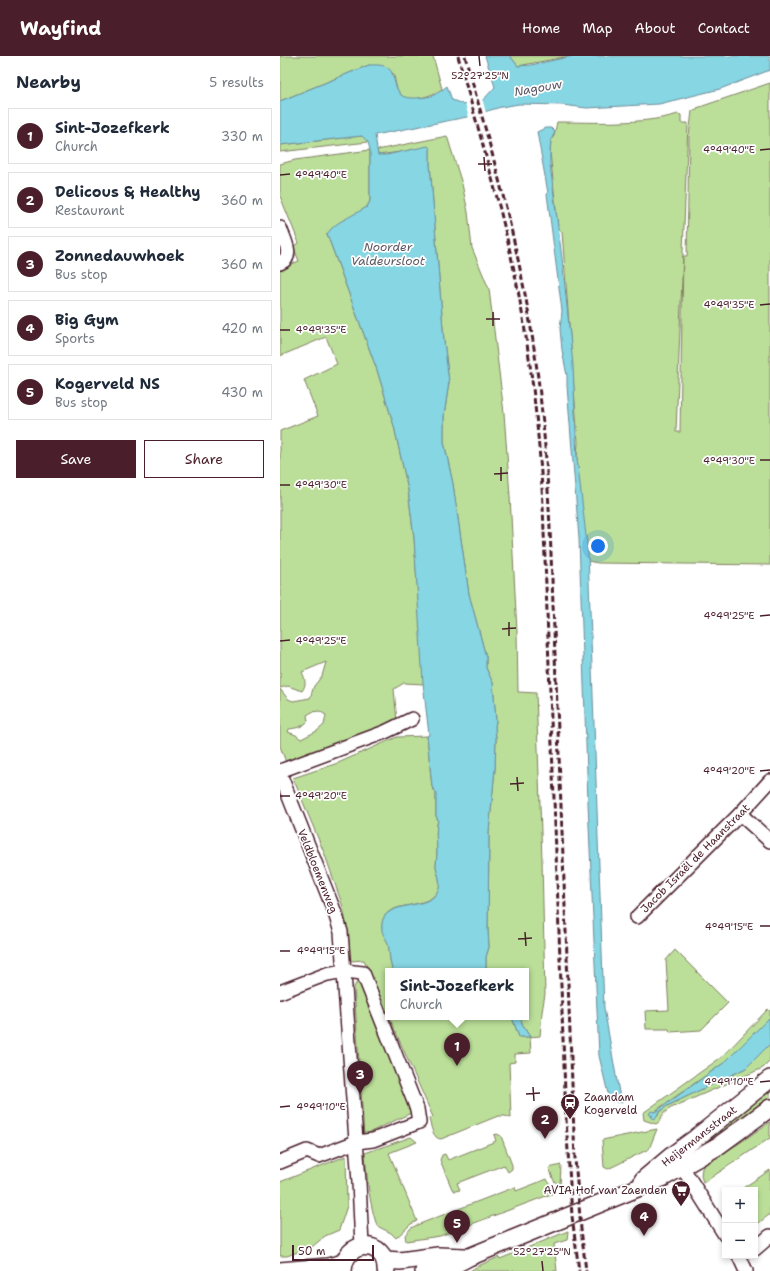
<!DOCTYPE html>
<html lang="en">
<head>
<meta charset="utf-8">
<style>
  :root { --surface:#fff; --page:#f6f6f7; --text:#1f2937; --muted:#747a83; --line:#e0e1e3; --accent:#4a1f2b }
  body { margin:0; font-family:"Shantell Sans",sans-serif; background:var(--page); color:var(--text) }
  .controls { position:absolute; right:12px; bottom:12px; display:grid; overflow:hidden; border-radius:0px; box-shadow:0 2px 6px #0003 }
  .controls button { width:36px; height:36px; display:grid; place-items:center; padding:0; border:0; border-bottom:1px solid var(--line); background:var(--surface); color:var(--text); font:20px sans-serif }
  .scale { position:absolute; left:12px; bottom:10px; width:82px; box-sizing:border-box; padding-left:4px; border:2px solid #4a1f2b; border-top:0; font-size:11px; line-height:14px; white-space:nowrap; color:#4a1f2b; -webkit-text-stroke:3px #fff; paint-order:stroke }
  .you { position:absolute; left:318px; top:490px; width:14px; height:14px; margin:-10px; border:3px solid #fff; border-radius:50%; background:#1a73e8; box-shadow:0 0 0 6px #1a73e833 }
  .badge { display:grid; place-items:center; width:26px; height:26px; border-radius:50%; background:var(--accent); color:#fff; font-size:13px; font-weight:700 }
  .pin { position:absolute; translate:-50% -33px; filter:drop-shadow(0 1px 2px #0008) }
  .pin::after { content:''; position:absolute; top:21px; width:14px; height:12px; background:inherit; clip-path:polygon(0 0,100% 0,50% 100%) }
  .popup { position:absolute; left:105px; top:912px; width:144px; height:52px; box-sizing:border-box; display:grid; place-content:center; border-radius:0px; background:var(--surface); filter:drop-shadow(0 1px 3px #0005); font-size:13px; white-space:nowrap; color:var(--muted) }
  .popup b { font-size:15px; color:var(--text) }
  .popup::after { content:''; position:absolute; left:50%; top:100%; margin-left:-8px; border:8px solid transparent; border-top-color:var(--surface) }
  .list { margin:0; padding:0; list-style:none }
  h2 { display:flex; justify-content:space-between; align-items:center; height:52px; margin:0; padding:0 16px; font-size:17px }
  h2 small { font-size:13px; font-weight:400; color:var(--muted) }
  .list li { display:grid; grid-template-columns:26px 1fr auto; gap:12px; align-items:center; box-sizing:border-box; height:56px; margin:0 8px 8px; padding:0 8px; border:1px solid var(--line); border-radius:0px }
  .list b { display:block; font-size:15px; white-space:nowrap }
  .list p { margin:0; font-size:13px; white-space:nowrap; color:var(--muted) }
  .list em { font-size:13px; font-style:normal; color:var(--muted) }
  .actions { display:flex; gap:8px; padding:12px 16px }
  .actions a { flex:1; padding:9px 0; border:1px solid var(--accent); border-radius:0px; text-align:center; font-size:14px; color:var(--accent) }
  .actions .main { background:var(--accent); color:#fff }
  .map { position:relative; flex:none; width:490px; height:1215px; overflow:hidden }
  header { display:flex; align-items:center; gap:24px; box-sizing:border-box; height:56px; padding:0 20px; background:var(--accent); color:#fff }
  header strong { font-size:19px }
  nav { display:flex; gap:22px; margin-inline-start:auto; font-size:14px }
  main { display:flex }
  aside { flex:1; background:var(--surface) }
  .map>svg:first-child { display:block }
</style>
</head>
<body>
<header>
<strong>Wayfind</strong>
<nav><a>Home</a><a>Map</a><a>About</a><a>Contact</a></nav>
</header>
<main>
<aside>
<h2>Nearby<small>5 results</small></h2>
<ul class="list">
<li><span class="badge">1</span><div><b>Sint-Jozefkerk</b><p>Church</p></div><em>330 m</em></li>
<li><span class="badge">2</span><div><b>Delicous &amp; Healthy</b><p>Restaurant</p></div><em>360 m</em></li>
<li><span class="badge">3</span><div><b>Zonnedauwhoek</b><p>Bus stop</p></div><em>360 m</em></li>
<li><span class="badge">4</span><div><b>Big Gym</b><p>Sports</p></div><em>420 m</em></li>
<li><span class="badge">5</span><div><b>Kogerveld NS</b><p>Bus stop</p></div><em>430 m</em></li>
</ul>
<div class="actions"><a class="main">Save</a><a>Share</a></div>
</aside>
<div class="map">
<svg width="490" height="1215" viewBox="0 0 490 1215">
  <rect width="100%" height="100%" fill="#fff"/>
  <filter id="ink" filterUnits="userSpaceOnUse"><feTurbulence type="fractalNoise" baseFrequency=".025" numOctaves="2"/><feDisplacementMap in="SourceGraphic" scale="8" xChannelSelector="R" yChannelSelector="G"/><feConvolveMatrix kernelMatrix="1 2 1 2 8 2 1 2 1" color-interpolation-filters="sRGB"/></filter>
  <g filter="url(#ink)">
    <g fill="#bbdf99" stroke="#827f62" fill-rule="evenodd">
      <path d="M0 0H153L162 33C154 39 129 48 121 39 116 34 115 25 114 18L89 9 0 45Z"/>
      <path d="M230 0H290L238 10Z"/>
      <path d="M490 27V509L318 507 307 505 297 402 298 386 282 176 278 173 270 96 271 84 274 80 277 66C314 66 362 69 398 58L401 59V67H408L396 376H400L403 200H407L409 80 412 55 417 54V52Z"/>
      <path d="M82 80 88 86 0 96V89Z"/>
      <path d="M167 80 182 128 188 156 192 192 209 233 224 357 230 440 237 576 238 636 256 637 262 804 265 938 262 956 260 980 250 981 251 997 235 998V1006L229 1007 231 1062 225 1060H218L161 1083C153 1083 151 1070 149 1063L153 1061 109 961H230L233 964 239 981H250L243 970 240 961H246V915H206V901L209 891 208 874 209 776 215 713 216 682 215 671 216 665 213 627 206 612V601L189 538 173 428 164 386V360L169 326 164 285 150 108V92L98 99 97 94Z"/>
      <path d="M90 94V145L87 151 47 178 97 314 114 370 128 434 134 482 144 628 124 627 114 633 117 666 7 709 0 690V633L8 643 13 645 30 642 34 630 42 620 46 606 22 616C25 622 27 629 22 635L8 630 0 632V375L38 360 24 324 57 308 46 281 0 300V213L19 205 13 190 19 187 0 140V108L15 104ZM39 655 46 659 44 669 37 675 21 683 16 679 8 676 9 673C17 672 23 671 28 665L27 659 32 656Z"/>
      <path d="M147 680 152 731 156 737V760L158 764C155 775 157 786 157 797 157 801 156 806 156 810 157 819 163 827 157 836 146 855 104 843 102 868 101 875 106 881 108 888 110 897 109 906 113 915H108V959L84 904 71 905 68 878 63 851 45 799 13 722 58 707 117 681Z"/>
      <path d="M395 894 448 947 421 974 390 976 389 973H366L365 955 389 954 386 904Z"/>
      <path d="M77 926 82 929 131 1057 84 1079 74 931Z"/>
      <path d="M488 953 490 955V963L489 962 445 1006 375 1055 373 1060 371 1061 378 1060 379 1056 387 1050 466 1012 490 988V1005L483 1012 391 1052 384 1057 379 1066 376 1068 364 1064 363 1057 443 1000Z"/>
      <path d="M490 1035V1046L421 1096 417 1090Z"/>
      <path d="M490 1066V1082L423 1127 421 1119 422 1112 427 1106 458 1088Z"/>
      <path d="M377 1073 369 1093 328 1113 324 1111 322 1084Z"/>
      <path d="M217 1078 221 1080 232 1109V1113L228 1116 224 1109 177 1127 180 1134 175 1135 172 1133 160 1104 162 1099 165 1098 168 1104 216 1085 214 1079Z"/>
      <path d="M131 1081 137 1086 109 1097 137 1165 131 1168 116 1182 111 1177 97 1170C89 1146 87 1122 85 1097Z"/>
      <path d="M66 1100 67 1150 59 1174 45 1180 32 1191 7 1200H0V1126Z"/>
      <path d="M281 1109 280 1130 274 1125 269 1112Z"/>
      <path d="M490 1114V1158L475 1170V1134H460Z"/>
      <path d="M267 1123 274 1137 160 1180 126 1185 125 1179 131 1172 137 1169 235 1131 236 1135Z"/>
      <path d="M288 1175 287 1184 274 1188 277 1215H190L198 1210 219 1201 220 1203Z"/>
    </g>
    <g fill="#86d6e3" stroke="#6e8d99">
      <path d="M205 0H230L238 10 251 9 293 0H490V14L440 33 379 48 307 52 282 49 239 48 221 51 187 61 95 79 98 99H106L148 90 150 92V108L164 285 169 326 164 360V386L173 428 189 538 206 601V612L213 627 216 665 215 671 216 682 215 713 209 776 208 874 209 891 206 901V915H113C109 906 110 897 108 888 107 883 102 879 102 874 98 842 145 856 157 837 163 827 157 819 156 810 156 806 157 801 157 797 157 786 155 775 158 764L156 760V737L152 731 147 680 149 679 143 627 134 482 128 434 114 370 97 314 47 178 51 173 58 167 87 151 90 145V94L88 86 82 80 0 89V45L89 9C121 7 108 23 121 39 126 44 147 42 154 39 158 37 163 33 167 30L172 44 183 48V49L205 43V42L215 31Z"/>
      <path d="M265 72H271L275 76 271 84 270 96V108L282 202 293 309 297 402 308 497 324 952 340 1042 344 1043 342 1047 338 1045V1047L329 1042 319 1000 308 747 299 483 287 330V320L282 294 280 273 282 255 267 138 268 137 257 76Z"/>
      <path d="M230 961H240L243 970 250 981H239L233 964Z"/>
      <path d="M489 962 490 988 466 1012 387 1050 379 1056 375 1063 371 1062V1060H373L369 1058 371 1055 375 1056 445 1006Z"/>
    </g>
    <path fill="#fff" d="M202 42 206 57 189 62 185 47Z"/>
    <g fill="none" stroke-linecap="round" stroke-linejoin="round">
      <g stroke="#4a1f2b" stroke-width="16">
        <g id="minor">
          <path d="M0 172C4 183 15 201 0 207"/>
          <path d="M0 715 105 676 132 663"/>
          <path d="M0 718 55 857 61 876 79 1126 82 1190"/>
          <path d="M460 758 490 785"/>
          <path d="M357 861 460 758 490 725"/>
          <path d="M0 936 47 918 64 915 83 917 137 1053 139 1066 93 1084 76 1086 39 1100 27 1095 0 1106"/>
          <path d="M397 1103 445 1179"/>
          <path d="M475 1193 490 1180"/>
          <path d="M459 1200 466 1215"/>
        </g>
      </g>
      <g stroke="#4a1f2b" stroke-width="20">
        <g id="major">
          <path d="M363 1124 394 1098 416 1082 490 1023"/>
          <path d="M105 1204 120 1205 158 1200 185 1201"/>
          <path d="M0 1215 48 1211 64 1207"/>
          <path d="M63 1215C64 1182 107 1183 106 1214"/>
          <path d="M144 1215 170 1211 189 1201 382 1122 438 1090 490 1052"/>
        </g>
      </g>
      <use href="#minor" stroke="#fff" stroke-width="13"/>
      <use href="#major" stroke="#fff" stroke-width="17"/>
      <g stroke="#4a1f2b" stroke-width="3" stroke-dasharray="6 3" stroke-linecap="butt">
        <path d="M178 0C199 76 222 152 237 229 251 302 259 375 263 449L286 1063 292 1160 299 1215"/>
        <path d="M185 0C208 82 232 165 247 249 262 332 268 415 271 498L295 1103 301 1173 306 1215"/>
      </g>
    </g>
  </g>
  <path fill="none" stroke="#4a1f2b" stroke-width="1.5" d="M199 0 200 10M480 94 490 93M204 101 205 115M198 108H212M0 119 10 118M480 249 490 248M213 256V270M206 263H220M0 274H10M480 404H490M221 411V425M214 418 228 417M0 429H10M480 560 490 559M229 566V580M222 573 236 572M0 585 10 584M480 715 490 714M237 721 238 735M230 728 244 727M0 740H10M480 870H490M245 876 246 890M238 883 252 882M0 895H10M480 1026 490 1025M253 1031 254 1045M246 1038 260 1037M0 1051 10 1050M262 1205 263 1215"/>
  <defs>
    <g id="station-pin" transform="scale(1)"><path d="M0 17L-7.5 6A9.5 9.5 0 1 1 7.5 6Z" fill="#4a1f2b" stroke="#fff"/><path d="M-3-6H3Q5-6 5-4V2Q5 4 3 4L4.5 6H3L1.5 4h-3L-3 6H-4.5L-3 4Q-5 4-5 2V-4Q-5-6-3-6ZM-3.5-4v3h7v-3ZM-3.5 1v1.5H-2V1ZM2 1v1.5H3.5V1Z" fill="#fff"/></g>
    <g id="supermarket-pin" transform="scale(1)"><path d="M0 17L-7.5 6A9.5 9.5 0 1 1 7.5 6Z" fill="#4a1f2b" stroke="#fff"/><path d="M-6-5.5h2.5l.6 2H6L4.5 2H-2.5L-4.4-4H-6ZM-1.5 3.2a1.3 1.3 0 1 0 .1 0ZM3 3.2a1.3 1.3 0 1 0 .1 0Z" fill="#fff"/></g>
  </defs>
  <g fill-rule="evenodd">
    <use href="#station-pin" x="290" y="1047"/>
    <use href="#supermarket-pin" x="401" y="1134"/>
  </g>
  <g text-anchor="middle" stroke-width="3.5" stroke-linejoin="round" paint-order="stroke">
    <g font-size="11" fill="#4a1f2b" stroke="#fff">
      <text transform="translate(415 802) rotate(-45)" y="4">Jacob Israël de Haanstraat</text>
      <text transform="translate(38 815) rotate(68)" y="4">Veldbloemenweg</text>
      <text transform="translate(419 1080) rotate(-38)" y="4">Heijermansstraat</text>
    </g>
    <g font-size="11" fill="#4a1f2b" stroke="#fff" text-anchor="start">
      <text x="304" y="1045">Zaandam<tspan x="304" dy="13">Kogerveld</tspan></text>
      <text x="387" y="1138" text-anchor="end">AVIA Hof van Zaenden</text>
    </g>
    <g font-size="12" font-style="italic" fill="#5c5662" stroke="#fff">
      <text transform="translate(258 32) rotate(-10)" y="4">Nagouw</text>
      <text x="108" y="195">Noorder<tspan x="108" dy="14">Valdeursloot</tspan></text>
    </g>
  </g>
  <g font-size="10" text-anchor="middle" fill="#4a1f2b" stroke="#fff" stroke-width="3.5" stroke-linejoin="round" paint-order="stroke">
    <text x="200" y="23">52°27'25"N</text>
    <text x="449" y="97">4°49'40"E</text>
    <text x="41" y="122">4°49'40"E</text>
    <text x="449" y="252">4°49'35"E</text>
    <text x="41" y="277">4°49'35"E</text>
    <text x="449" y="408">4°49'30"E</text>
    <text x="41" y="432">4°49'30"E</text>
    <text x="449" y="563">4°49'25"E</text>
    <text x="41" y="588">4°49'25"E</text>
    <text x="449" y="718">4°49'20"E</text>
    <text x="41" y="743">4°49'20"E</text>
    <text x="449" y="874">4°49'15"E</text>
    <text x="41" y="898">4°49'15"E</text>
    <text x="449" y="1029">4°49'10"E</text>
    <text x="41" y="1054">4°49'10"E</text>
    <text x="262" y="1199">52°27'25"N</text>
  </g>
</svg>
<div class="controls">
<button>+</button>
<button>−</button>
</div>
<div class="scale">50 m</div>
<div class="you"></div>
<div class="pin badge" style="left:177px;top:1010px">1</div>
<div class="popup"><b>Sint-Jozefkerk</b>Church</div>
<div class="pin badge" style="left:265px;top:1083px">2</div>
<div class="pin badge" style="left:80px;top:1038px">3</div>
<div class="pin badge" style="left:364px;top:1180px">4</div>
<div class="pin badge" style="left:177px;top:1187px">5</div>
</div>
</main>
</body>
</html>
